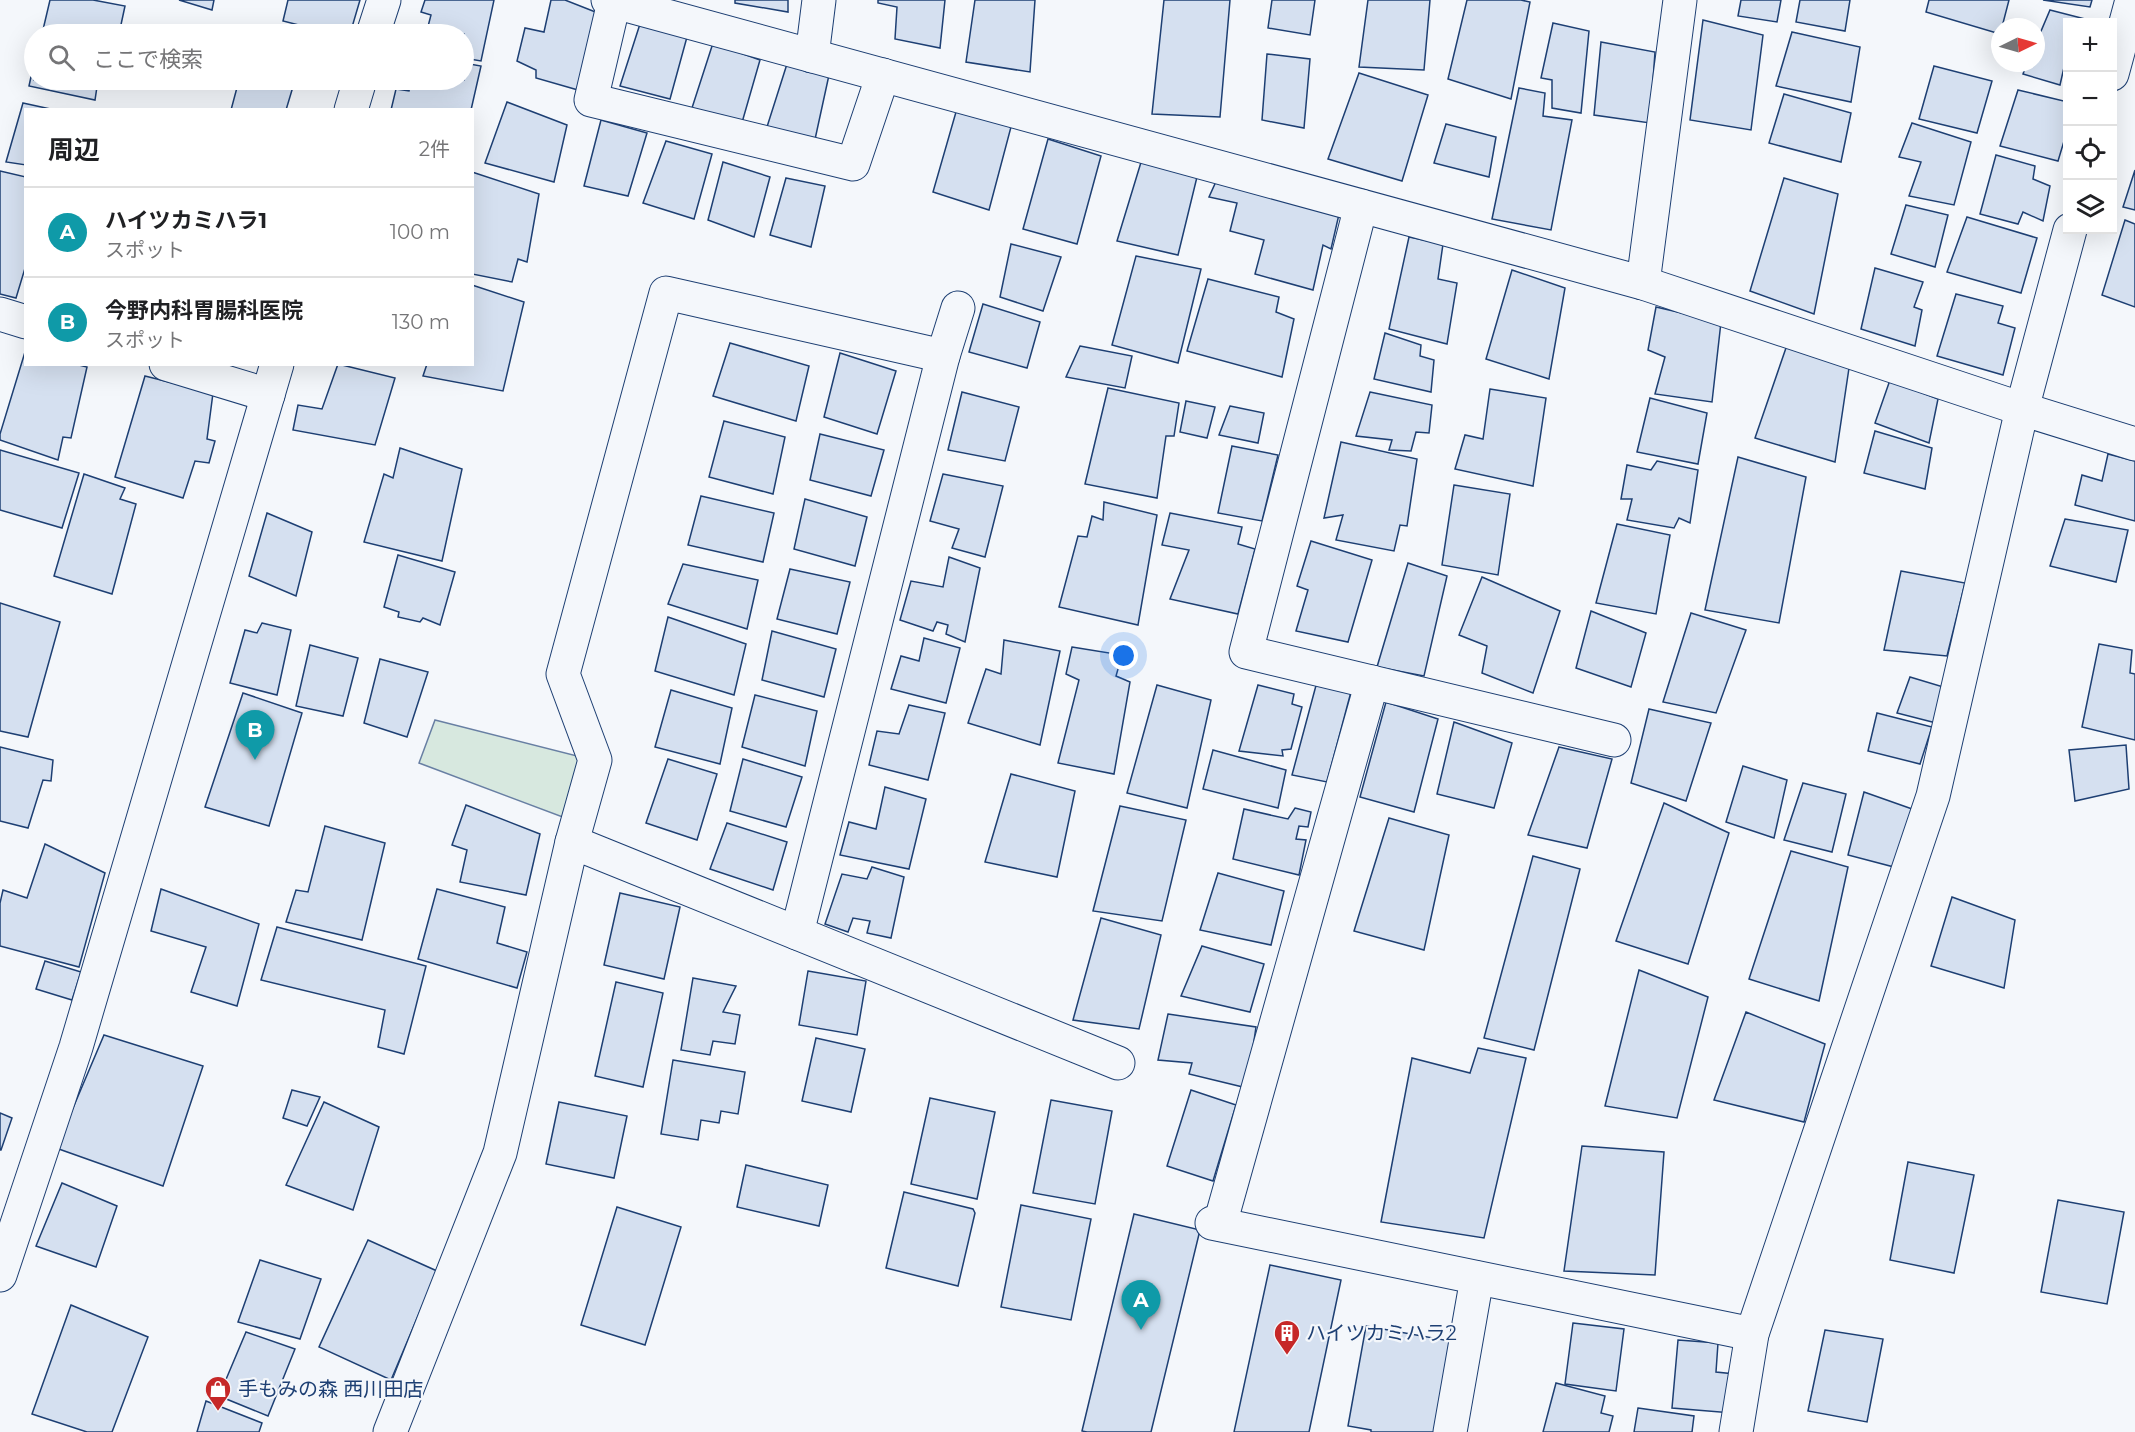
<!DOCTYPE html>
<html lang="ja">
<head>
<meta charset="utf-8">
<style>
  :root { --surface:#fff; --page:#f2f2f2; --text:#202124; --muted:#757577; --line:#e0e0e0; --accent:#c62828 }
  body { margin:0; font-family:Montserrat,"Noto Sans JP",sans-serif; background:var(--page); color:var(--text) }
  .controls { position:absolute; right:18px; top:18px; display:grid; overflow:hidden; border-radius:0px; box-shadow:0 6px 24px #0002 }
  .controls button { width:54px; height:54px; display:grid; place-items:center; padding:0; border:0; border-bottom:2px solid var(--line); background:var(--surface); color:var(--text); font:30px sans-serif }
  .compass { position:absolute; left:1991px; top:18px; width:54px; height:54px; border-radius:50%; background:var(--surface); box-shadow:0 6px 24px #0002; rotate:85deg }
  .you { position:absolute; left:1124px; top:656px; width:21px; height:21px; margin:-15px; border:4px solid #fff; border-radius:50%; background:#1a73e8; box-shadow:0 0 0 9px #1a73e833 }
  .badge { display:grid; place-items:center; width:39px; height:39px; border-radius:50%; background:var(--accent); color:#fff; font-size:20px; font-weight:700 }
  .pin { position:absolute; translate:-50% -50px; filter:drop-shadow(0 2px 3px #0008) }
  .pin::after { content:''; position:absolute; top:32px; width:21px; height:18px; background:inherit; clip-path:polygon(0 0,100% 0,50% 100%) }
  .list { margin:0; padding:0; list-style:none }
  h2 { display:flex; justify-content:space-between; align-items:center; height:78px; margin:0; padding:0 24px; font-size:26px }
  h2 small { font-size:20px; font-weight:400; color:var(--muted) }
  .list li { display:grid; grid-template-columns:39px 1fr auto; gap:18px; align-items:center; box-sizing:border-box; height:90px; padding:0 24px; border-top:2px solid var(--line) }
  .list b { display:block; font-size:22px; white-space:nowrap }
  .list p { margin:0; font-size:20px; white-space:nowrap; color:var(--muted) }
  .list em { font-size:20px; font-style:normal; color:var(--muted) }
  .icon { flex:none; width:33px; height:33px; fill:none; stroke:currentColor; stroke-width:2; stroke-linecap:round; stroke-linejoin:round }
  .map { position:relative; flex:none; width:2135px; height:1432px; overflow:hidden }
  .search { position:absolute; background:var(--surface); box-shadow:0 6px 24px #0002; left:24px; top:24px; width:450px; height:66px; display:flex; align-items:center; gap:15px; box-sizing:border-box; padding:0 21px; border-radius:33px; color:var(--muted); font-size:22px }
  .panel { position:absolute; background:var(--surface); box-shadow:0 6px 24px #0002; left:24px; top:108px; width:450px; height:258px; border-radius:0px }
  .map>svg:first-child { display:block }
</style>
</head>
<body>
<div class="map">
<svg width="2135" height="1432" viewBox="0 0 2135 1432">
  <rect width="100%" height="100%" fill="#f4f7fb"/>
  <path fill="#d7e8df" stroke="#687fa3" stroke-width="1.5" d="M435 720 585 758 568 819 419 763Z"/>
  <g fill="#d5e0f0" stroke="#1d3f73" stroke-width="1.5">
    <path d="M50 0H93L125 6 119 34H42Z"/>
    <path d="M179 0H214L212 10Z"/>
    <path d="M288 0H360L350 34H334L283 21Z"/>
    <path d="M425 0H494L481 61 464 58V34H426L431 15 421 12Z"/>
    <path d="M551 0H565L598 13 578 90 536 78V70L517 61 525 28 544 32Z"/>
    <path d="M735 0H788V12L735 3Z"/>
    <path d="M878 0H945L940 48 895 39 897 7 878 3Z"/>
    <path d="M975 0H1035L1030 72 966 62Z"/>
    <path d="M1164 0H1230L1220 117 1152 114Z"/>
    <path d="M1272 0H1315L1310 35 1268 28Z"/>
    <path d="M1368 0H1430L1424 70 1359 67Z"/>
    <path d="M1467 0H1521L1530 2 1511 99 1448 79Z"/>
    <path d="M1741 0H1781L1777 22 1738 16Z"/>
    <path d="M1800 0H1850L1845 31 1796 22Z"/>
    <path d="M1929 0H2009L2002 27H2000V34L1926 12Z"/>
    <path d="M2043 0H2092L2090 7Z"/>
    <path d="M2050 10 2089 20 2088 22H2068V63H2065L2060 85 2023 74 2027 63H2036V43Z"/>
    <path d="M1703 20 1763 35 1751 130 1690 120Z"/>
    <path d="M1553 23 1589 31 1581 113 1552 108V80L1541 78Z"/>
    <path d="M640 24 687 37 670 99 620 86Z"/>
    <path d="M255 27 288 34H252Z"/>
    <path d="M1792 32 1860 47 1851 102 1776 86Z"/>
    <path d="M1601 42 1655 52 1650 123 1594 115Z"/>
    <path d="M713 43 760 60 741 126 691 111Z"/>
    <path d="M1267 54 1310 59 1304 128 1262 120Z"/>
    <path d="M34 63V80H98L95 100 29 86Z"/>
    <path d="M464 63 481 66 471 110H391L396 89 409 91 411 80H464Z"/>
    <path d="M787 64 829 75 814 144 766 130Z"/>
    <path d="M1934 66 1992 81 1977 133 1919 119Z"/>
    <path d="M1359 73 1428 95 1402 181 1328 159Z"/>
    <path d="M239 80H295L286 110H231Z"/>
    <path d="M1519 88 1545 93 1543 116 1572 120 1551 230 1492 219Z"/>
    <path d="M2018 90 2068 102V128L2058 161 2000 146Z"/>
    <path d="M1784 94 1851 113 1841 162 1769 143Z"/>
    <path d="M507 102 567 125 554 182 485 163Z"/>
    <path d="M23 103 55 110H26V165L6 162Z"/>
    <path d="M958 105 1011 127 989 210 933 192Z"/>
    <path d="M601 120 647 133 628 196 584 186Z"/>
    <path d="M1912 123 1971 142 1954 205 1909 196 1921 162 1899 157Z"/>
    <path d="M1446 124 1496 137 1489 177 1434 163Z"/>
    <path d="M1048 139 1101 156 1077 244 1023 229Z"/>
    <path d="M666 141 712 154 694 219 643 203Z"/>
    <path d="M1996 155 2035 166 2033 179 2050 186 2043 221 2023 212 2018 224 1980 214Z"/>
    <path d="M1142 159 1197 177 1178 255 1117 241Z"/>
    <path d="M723 162 770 177 754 237 708 220Z"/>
    <path d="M2135 170V210L2123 207Z"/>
    <path d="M0 171 26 177V265L16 298 0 294Z"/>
    <path d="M472 172 539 194 527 262 518 259 512 282 472 274Z"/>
    <path d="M1219 175 1340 210 1331 249 1323 245 1313 290 1255 274 1264 240 1230 231 1237 203 1209 197Z"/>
    <path d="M786 178 825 186 811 247 770 235Z"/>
    <path d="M1784 178 1838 194 1814 314 1750 291Z"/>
    <path d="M1906 205 1948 215 1935 267 1891 254Z"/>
    <path d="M1967 217 2037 238 2021 293 1947 272Z"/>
    <path d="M2125 220 2135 224V307L2102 295Z"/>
    <path d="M1409 237 1443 244 1438 279 1457 283 1447 344 1389 329Z"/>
    <path d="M1011 244 1061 257 1043 311 1000 297Z"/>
    <path d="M1136 256 1201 269 1178 363 1112 345Z"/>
    <path d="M1875 268 1923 282 1914 307 1922 310 1915 346 1861 329Z"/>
    <path d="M1512 270 1565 288 1549 379 1486 359Z"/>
    <path d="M1208 279 1279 297 1276 312 1294 319 1282 377 1187 351Z"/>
    <path d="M472 285 524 302 503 391 423 376 427 364H472Z"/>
    <path d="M1956 294 2003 306 1998 323 2015 328 2003 375 1937 356Z"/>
    <path d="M983 304 1040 322 1027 368 969 352Z"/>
    <path d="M1656 307 1721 322 1712 402 1655 394 1665 357 1648 350Z"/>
    <path d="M1385 333 1421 345 1420 356 1434 360 1431 392 1374 379Z"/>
    <path d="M730 343 809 366 796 421 713 396Z"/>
    <path d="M1787 345 1849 368 1835 462 1755 438Z"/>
    <path d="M1080 346 1132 356 1125 388 1066 377Z"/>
    <path d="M25 352 26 364H75L87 367 71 438 63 437 58 460 0 440V434Z"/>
    <path d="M840 353 896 371 877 434 824 417Z"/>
    <path d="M338 364 395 378 375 445 293 430 298 405 322 409Z"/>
    <path d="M145 376 213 393 207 439 215 441 209 463 195 461 183 498 115 477Z"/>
    <path d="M1890 380 1938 399 1929 443 1875 423Z"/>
    <path d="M1108 388 1179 403 1174 436H1166L1157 498 1085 484Z"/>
    <path d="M1490 389 1546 398 1533 486 1455 469 1465 435 1483 439Z"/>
    <path d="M962 392 1019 407 1005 461 948 450Z"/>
    <path d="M1370 392 1432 405 1429 433 1416 432 1411 451 1389 450 1392 440 1356 436Z"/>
    <path d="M1650 398 1707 413 1698 464 1637 452Z"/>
    <path d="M1186 401 1215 407 1207 438 1180 432Z"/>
    <path d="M1230 406 1264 413 1258 443 1219 435Z"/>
    <path d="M724 421 785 437 773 494 709 477Z"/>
    <path d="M1875 431 1932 448 1925 489 1864 473Z"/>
    <path d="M820 434 884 450 871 496 810 480Z"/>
    <path d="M1341 442 1417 459 1407 526 1400 525 1394 551 1336 540 1343 515 1324 518Z"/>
    <path d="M1232 446 1278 455 1262 521 1218 513Z"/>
    <path d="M400 448 462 469 442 561 364 542 384 474 393 478Z"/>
    <path d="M0 450 79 473 62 528 0 510Z"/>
    <path d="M2108 454 2135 461V521L2075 505 2082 475 2102 481Z"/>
    <path d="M1738 457 1806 477 1779 623 1705 610Z"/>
    <path d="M1657 461 1698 470 1690 523 1679 518 1674 528 1627 520 1632 499H1621L1627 465 1651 470Z"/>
    <path d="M84 474 125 488 120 499 136 504 112 594 54 576Z"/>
    <path d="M943 474 1003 486 985 557 952 548 959 529 930 521Z"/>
    <path d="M1454 485 1510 494 1498 575 1442 565Z"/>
    <path d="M701 496 774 513 763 562 688 545Z"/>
    <path d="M805 499 867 517 855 566 794 549Z"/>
    <path d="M1104 502 1157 515 1138 625 1059 607 1078 536 1087 537 1092 516 1103 520Z"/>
    <path d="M267 513 312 532 296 596 249 576Z"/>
    <path d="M1170 513 1242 527 1238 544 1255 549 1238 614 1170 599 1189 550 1162 545Z"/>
    <path d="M2065 519 2128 530 2116 582 2050 566Z"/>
    <path d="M1617 524 1670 535 1656 614 1596 603Z"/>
    <path d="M1311 541 1372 560 1348 642 1296 631 1308 590 1297 586Z"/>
    <path d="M398 555 455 572 440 625 423 618 420 622 398 617 399 612 384 607Z"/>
    <path d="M949 557 980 568 965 642 946 634 948 625 937 622 933 631 900 620 911 581 943 587Z"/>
    <path d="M1408 563 1447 576 1424 676 1377 667Z"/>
    <path d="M683 564 758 580 747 629 668 604Z"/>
    <path d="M790 569 850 582 837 634 777 619Z"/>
    <path d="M1901 571 1965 583 1947 656 1884 650Z"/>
    <path d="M1482 577 1560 611 1533 693 1482 673 1487 646 1459 635Z"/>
    <path d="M0 603 60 622 28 737 0 731Z"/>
    <path d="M1591 611 1646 633 1631 687 1576 668Z"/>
    <path d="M1691 613 1746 630 1716 713 1663 702Z"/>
    <path d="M668 617 746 644 734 695 655 671Z"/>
    <path d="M262 623 291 630 277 695 230 683 245 630 257 633Z"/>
    <path d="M772 631 836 649 824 697 762 680Z"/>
    <path d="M924 638 960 648 946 703 891 689 901 656 919 661Z"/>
    <path d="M1004 640 1060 651 1040 745 968 723 986 669 1001 674Z"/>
    <path d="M2099 644 2132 650 2130 673 2135 674V740L2082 727Z"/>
    <path d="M310 645 358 658 343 716 296 706Z"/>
    <path d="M1072 647 1122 655 1116 676 1130 682 1114 774 1058 763 1079 680 1066 674Z"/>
    <path d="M380 659 428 672 407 737 364 723Z"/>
    <path d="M1910 677 1950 689 1944 725 1897 713Z"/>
    <path d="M1318 678 1352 688 1327 782 1292 775Z"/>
    <path d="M1157 685 1211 700 1187 808 1127 793Z"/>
    <path d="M1258 685 1294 694 1292 704 1302 707 1291 749 1282 750 1283 756 1239 751Z"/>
    <path d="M671 690 732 708 720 764 655 747Z"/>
    <path d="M243 693 302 713 269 826 205 807Z"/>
    <path d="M755 695 817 711 805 766 742 747Z"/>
    <path d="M1386 702 1438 719 1414 812 1360 797Z"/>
    <path d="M909 705 945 713 928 780 869 765 877 731 899 734Z"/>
    <path d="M1649 709 1711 723 1686 801 1631 783Z"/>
    <path d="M1877 713 1932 727 1920 764 1868 751Z"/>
    <path d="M1454 722 1512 743 1494 808 1437 794Z"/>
    <path d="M2126 745 2129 789 2075 801 2069 750Z"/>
    <path d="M0 747 53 760 51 781 43 780 28 828 0 821Z"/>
    <path d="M1559 747 1612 759 1587 848 1528 835Z"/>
    <path d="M1213 750 1286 770 1278 808 1203 789Z"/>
    <path d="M668 759 717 774 697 840 646 823Z"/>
    <path d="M743 759 802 777 786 827 730 811Z"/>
    <path d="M1743 766 1787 780 1774 838 1726 822Z"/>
    <path d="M1011 774 1075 791 1057 877 985 862Z"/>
    <path d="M1803 783 1846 794 1832 852 1784 840Z"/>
    <path d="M885 787 926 799 909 869 840 855 849 822 876 829Z"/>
    <path d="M1864 792 1915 810 1894 867 1848 855Z"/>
    <path d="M1664 803 1729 833 1688 964 1616 941Z"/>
    <path d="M466 805 540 834 526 895 460 882 467 850 452 845Z"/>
    <path d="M1120 806 1186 820 1162 921 1093 911Z"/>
    <path d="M1295 808 1311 812 1308 827 1299 826 1296 839 1306 840 1299 875 1233 859 1244 809 1288 819Z"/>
    <path d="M1389 818 1449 835 1424 950 1354 931Z"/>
    <path d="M727 823 787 842 773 890 710 869Z"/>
    <path d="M325 826 385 843 362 940 286 922 296 890 308 892Z"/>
    <path d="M45 844 105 873 79 967 0 946V903L3 890 27 898Z"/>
    <path d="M1791 851 1848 867 1819 1001 1749 979Z"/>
    <path d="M1533 856 1580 869 1534 1050 1484 1038Z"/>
    <path d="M872 867 904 877 891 938 867 933 870 921 853 918 848 932 825 924 842 874 867 879Z"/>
    <path d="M1218 873 1284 891 1271 945 1200 930Z"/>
    <path d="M161 889 259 924 237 1006 191 992 206 947 151 931Z"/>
    <path d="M437 889 505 907 497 943 527 952 517 988 418 959Z"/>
    <path d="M620 893 680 907 664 979 604 965Z"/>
    <path d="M1952 897 2015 920 2004 988 1931 966Z"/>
    <path d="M1101 918 1161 935 1139 1029 1073 1020Z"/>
    <path d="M277 927 426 966 404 1054 378 1047 385 1010 261 980Z"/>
    <path d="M1202 946 1264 964 1250 1012 1181 996Z"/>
    <path d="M45 961 81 972 72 1000 36 989Z"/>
    <path d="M1639 970 1708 997 1677 1118 1605 1106Z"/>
    <path d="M808 971 866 981 857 1035 799 1025Z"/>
    <path d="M693 978 736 986 723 1012 740 1015 735 1044 713 1041 710 1055 681 1050Z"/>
    <path d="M616 982 663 993 643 1087 595 1076Z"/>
    <path d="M1746 1012 1825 1044 1804 1122 1714 1100Z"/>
    <path d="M1168 1014 1256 1027 1247 1088 1189 1074 1192 1063 1158 1060Z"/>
    <path d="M104 1035 203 1066 163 1186 56 1148Z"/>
    <path d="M816 1038 865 1049 851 1112 802 1101Z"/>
    <path d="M1478 1048 1526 1058 1484 1238 1381 1222 1412 1058 1470 1073Z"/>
    <path d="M673 1060 745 1072 738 1114 721 1111 719 1123 701 1120 698 1140 661 1134Z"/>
    <path d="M292 1090 320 1097 307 1126 283 1118Z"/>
    <path d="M1191 1090 1236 1105 1213 1181 1167 1166Z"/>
    <path d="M930 1098 995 1112 977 1199 911 1184Z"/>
    <path d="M1051 1100 1112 1111 1095 1204 1033 1193Z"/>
    <path d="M324 1102 379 1127 353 1210 286 1185Z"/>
    <path d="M559 1102 627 1116 614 1178 546 1164Z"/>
    <path d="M0 1113 12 1118 1 1150H0Z"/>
    <path d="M1582 1146 1664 1152 1655 1275 1564 1271Z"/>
    <path d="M1908 1162 1974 1175 1954 1273 1890 1260Z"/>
    <path d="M746 1165 828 1185 819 1226 737 1207Z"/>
    <path d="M62 1183 117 1206 96 1267 36 1246Z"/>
    <path d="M904 1192 973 1209 975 1213 958 1286 886 1268Z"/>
    <path d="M2058 1200 2124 1212 2107 1304 2041 1292Z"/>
    <path d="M1021 1205 1091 1219 1071 1320 1001 1307Z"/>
    <path d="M617 1207 681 1227 645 1345 581 1325Z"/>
    <path d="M1134 1214 1200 1230 1151 1432H1087L1082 1431Z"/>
    <path d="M368 1240 437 1271 391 1380 319 1347Z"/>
    <path d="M260 1260 321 1279 300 1339 238 1322Z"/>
    <path d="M1270 1265 1341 1280 1309 1432H1234Z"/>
    <path d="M71 1305 148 1337 112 1432H87L32 1414Z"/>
    <path d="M1573 1323 1624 1329 1616 1391 1565 1384Z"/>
    <path d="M1366 1326 1450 1341 1434 1432H1371V1430L1348 1426Z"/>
    <path d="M1825 1330 1883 1339 1867 1422 1808 1411Z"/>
    <path d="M246 1332 295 1349 268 1416 219 1396Z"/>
    <path d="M1678 1340 1718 1343 1716 1372 1735 1374 1732 1413 1672 1408Z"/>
    <path d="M1556 1383 1605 1396 1601 1413 1613 1416 1609 1432H1543Z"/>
    <path d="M206 1401 262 1423 259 1432H197Z"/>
    <path d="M1638 1408 1694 1416 1692 1432H1634Z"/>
  </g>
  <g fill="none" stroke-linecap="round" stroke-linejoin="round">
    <g stroke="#1d3f73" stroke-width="35">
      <g id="minor">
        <path d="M608 0 1643 283 2022 409 2135 444"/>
        <path d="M614 2 591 100 853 164 883 75"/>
        <path d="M373 34 384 0"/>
        <path d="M812 56 819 0"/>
        <path d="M2112 74 2132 0"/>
        <path d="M351 110 360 80"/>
        <path d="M1361 206 1246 652 1614 740"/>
        <path d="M1643 283 1680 0"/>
        <path d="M0 314 26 322"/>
        <path d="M166 364 268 395"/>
        <path d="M572 842 595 760 563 674 666 293 943 356"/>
        <path d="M797 933 943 356 958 308"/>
        <path d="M1212 1223 1752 1334"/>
        <path d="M1220 1224 1372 682"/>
        <path d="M0 1275 76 1047 277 364"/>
        <path d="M390 1432 500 1153 572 842 1118 1063"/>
        <path d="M1450 1432 1477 1278"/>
        <path d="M1736 1432 1752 1334 1933 796 2022 409 2070 230"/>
      </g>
    </g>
    <use href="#minor" stroke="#f4f7fb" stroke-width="33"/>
  </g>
  <defs>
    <g id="building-pin" transform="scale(1.35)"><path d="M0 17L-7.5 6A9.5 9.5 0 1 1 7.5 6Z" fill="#c62828" stroke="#f4f7fb"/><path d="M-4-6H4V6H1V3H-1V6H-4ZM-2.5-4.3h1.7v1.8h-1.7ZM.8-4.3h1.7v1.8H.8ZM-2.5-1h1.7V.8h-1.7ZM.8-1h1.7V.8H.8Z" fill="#fff"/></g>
    <g id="shop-pin" transform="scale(1.35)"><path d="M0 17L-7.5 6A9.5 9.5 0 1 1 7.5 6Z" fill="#c62828" stroke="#f4f7fb"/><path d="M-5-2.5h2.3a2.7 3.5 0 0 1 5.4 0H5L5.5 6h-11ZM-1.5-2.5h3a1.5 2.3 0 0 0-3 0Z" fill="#fff"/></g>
  </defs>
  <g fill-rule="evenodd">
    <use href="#building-pin" x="1287" y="1333"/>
    <use href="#shop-pin" x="218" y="1389"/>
  </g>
  <g text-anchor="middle" stroke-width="4.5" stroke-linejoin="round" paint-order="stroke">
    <g font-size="20" fill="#1d3f73" stroke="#f4f7fb" text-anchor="start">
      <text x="1306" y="1340">ハイツカミハラ2</text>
      <text x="238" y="1396">手もみの森 西川田店</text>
    </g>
  </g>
</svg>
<div class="controls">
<button>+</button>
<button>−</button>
<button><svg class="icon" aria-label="locate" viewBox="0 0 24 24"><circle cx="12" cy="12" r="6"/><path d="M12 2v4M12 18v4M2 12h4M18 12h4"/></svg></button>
<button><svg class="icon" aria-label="layers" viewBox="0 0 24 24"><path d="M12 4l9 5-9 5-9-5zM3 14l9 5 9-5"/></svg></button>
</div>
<svg class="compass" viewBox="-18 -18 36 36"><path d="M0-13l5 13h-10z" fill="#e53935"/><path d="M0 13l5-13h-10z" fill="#757577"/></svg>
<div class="you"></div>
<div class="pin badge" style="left:1141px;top:1330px;background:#0f9aa8">A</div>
<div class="pin badge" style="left:255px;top:760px;background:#0f9aa8">B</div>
<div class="search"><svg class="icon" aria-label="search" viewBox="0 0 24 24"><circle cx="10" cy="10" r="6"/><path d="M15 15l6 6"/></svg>ここで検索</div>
<section class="panel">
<h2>周辺<small>2件</small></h2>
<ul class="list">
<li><span class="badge" style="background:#0f9aa8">A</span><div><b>ハイツカミハラ1</b><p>スポット</p></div><em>100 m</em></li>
<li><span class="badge" style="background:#0f9aa8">B</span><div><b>今野内科胃腸科医院</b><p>スポット</p></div><em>130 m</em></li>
</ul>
</section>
</div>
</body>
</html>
